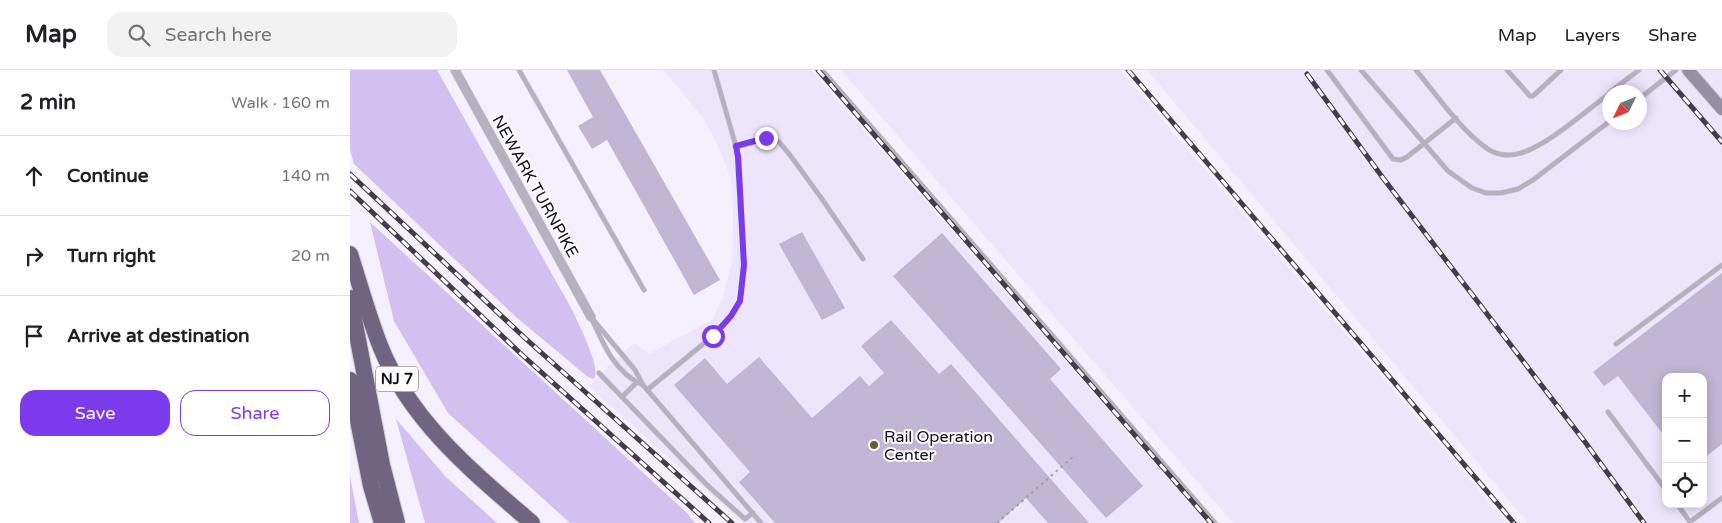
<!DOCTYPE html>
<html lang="en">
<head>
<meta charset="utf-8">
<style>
  :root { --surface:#fff; --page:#f2f2f2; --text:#202124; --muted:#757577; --line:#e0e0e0; --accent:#7c3aed }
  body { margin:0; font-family:"Varela Round",sans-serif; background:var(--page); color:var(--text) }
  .controls { position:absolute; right:15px; bottom:15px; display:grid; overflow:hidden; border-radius:10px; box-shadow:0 2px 12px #0003 }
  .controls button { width:45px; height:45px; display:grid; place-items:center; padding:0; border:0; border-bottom:1px solid var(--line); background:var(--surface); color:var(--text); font:25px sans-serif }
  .compass { position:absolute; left:1252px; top:15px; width:45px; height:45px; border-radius:50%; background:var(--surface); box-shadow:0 2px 12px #0003; rotate:227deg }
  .stop { position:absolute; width:15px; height:15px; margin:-11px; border:4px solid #7c3aed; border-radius:50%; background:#fff }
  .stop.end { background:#7c3aed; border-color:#fff; box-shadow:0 1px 5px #0008 }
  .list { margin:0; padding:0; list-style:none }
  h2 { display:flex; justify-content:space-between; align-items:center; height:65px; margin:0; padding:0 20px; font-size:21px }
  h2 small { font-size:16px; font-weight:400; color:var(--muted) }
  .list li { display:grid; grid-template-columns:32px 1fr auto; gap:15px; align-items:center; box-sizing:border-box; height:80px; padding:0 20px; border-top:1px solid var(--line) }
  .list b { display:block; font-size:19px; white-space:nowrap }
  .list em { font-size:16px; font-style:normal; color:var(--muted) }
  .actions { display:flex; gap:10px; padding:15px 20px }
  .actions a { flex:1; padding:11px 0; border:1px solid var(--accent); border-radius:15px; text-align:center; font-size:18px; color:var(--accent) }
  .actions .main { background:var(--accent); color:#fff }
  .icon { flex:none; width:28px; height:28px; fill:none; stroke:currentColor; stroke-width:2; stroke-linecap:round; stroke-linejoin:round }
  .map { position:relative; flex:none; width:1372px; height:453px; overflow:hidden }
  header { display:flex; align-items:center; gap:30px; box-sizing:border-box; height:70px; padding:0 25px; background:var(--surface); border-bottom:1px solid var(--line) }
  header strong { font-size:24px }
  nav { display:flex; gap:28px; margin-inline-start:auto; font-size:18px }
  .search { width:350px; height:45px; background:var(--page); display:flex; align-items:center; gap:12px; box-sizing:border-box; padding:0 18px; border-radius:15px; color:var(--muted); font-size:19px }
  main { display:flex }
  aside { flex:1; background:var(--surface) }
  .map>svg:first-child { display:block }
</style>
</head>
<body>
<header>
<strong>Map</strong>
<div class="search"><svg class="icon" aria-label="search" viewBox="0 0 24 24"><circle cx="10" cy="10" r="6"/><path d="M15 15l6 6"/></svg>Search here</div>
<nav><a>Map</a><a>Layers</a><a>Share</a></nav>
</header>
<main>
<aside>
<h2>2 min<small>Walk · 160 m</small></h2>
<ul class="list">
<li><svg class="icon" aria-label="ahead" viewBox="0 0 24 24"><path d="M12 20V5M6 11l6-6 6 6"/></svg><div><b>Continue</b></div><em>140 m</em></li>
<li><svg class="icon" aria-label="right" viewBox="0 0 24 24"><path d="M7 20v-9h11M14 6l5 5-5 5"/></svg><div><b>Turn right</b></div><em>20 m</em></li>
<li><svg class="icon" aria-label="arrive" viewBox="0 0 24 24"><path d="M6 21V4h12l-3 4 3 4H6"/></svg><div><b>Arrive at destination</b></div></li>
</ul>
<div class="actions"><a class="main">Save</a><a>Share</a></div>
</aside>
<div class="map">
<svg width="1372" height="453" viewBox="0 0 1372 453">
  <rect width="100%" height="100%" fill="#f5f0fd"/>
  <g fill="#ede5fc" fill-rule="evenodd">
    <path d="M314 0H461L857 453H393L239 317 260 294 284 273 299 284 362 250 373 228 382 191 383 144 381 109 368 75 353 48Z"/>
    <path d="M491 0H770L1157 453H883Z"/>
    <path d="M797 0H1372V453H1178ZM1260 22H1290V52H1260ZM1316 307H1353V434H1316Z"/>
  </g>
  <g fill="#d1c0f0">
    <path d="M0 0H87L220 236C227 251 249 292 245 307L243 309 238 307 166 247 4 94 0 79Z"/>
    <path d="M20 152 337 443 345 453H220L98 343 44 251Z"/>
    <path d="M46 349 96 407 147 453H75Z"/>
    <path d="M0 406 9 453H0Z"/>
  </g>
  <g fill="#c1b6d4">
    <path d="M217 0H250L370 210 344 225 257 70 242 79 228 56 243 47Z"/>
    <path d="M452 162 495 238 472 250 429 174Z"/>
    <path d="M592 163 711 299 700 309 793 416 756 448 543 206Z"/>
    <path d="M1372 203V374L1353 389V307H1316V368L1268 306 1254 316 1243 302Z"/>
    <path d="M541 250 589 304 601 294 739 453H698L676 428 648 453H425L389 412 400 402 324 315 355 288 377 314 409 287 462 348 510 306 519 316 534 303 511 276Z"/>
  </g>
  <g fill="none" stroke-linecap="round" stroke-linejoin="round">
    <g stroke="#d1ccd8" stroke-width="5.5">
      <g id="service">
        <path d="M169 0 294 220"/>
        <path d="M472 0 865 453"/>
        <path d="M977 0 1043 89 1051 90 1057 87 1106 48"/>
        <path d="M1011 0 1098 101 1122 118 1136 123H1151L1168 119 1183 110 1260 51"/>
        <path d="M1066 0C1085 23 1111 60 1135 77 1145 85 1159 87 1171 83 1198 75 1236 41 1260 23"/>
        <path d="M1157 0 1180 26H1183L1211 0"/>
        <path d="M1260 22 1289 0"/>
        <path d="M1290 28 1326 0"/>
        <path d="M385 76 416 68 429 72 440 85 472 129 513 189"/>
        <path d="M241 247 285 300 293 315C265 303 253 274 241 247Z"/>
        <path d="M1266 274 1372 195"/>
        <path d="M249 303 272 327"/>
        <path d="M287 312 272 327 357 415 395 449 403 443"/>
        <path d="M293 315 411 453"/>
        <path d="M297 320 363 266 381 246 390 231 394 195 389 87 364 0"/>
        <path d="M1258 342 1316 420"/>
        <path d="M1327 434 1340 452 1372 428"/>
      </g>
    </g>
    <g stroke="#d1ccd8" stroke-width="10">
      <path id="minor" d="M105 0 241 247"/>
    </g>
    <g stroke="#d1ccd8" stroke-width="14">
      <path id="secondary" d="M1338 0 1372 39"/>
    </g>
    <g stroke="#d1ccd8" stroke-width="18">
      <g id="motorway">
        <path d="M0 184C10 215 19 248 31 278 61 352 124 403 182 453"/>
        <path d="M0 228 32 395 47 453"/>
        <path d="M0 310 21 416 32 453"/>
      </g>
    </g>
    <path stroke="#a29da9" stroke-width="2" stroke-dasharray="2.5 4" stroke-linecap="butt" d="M647 453 725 385"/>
    <use href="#service" stroke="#b5b1be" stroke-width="4.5"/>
    <use href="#minor" stroke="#b5b1be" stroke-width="9"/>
    <use href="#secondary" stroke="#9790a4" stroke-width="12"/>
    <use href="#motorway" stroke="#6f6581" stroke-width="16"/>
    <g stroke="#423d49" stroke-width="5">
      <g id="rail">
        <path d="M468 0 861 453"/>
        <path d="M778 0 1164 453"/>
        <path d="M1310 0 1372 72"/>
        <path d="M957 4 1033 108 1235 372 1294 453"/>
        <path d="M0 104 176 269 382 453"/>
        <path d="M0 121 170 283 359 453"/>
      </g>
    </g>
    <use href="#rail" stroke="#fff" stroke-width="3" stroke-dasharray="9" stroke-linecap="butt"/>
  </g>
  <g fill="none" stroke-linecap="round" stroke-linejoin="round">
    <path stroke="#7c3aed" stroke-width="6" d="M363 266 381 246 390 231 394 195 388 87 386 76 416 68"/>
  </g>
  <circle fill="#6c5c2a" stroke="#fff" stroke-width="2" cx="524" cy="375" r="5"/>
  <g text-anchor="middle" stroke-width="4" stroke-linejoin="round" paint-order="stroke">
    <rect fill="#fff" stroke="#58565d" stroke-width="1" x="26" y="296.5" width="42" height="25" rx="4"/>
    <g font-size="15" font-weight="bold" fill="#110d18">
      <text x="47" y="314">NJ 7</text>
    </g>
    <g font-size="16" fill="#110d18" stroke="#fff">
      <text transform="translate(186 116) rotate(61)" y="6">NEWARK TURNPIKE</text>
    </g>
    <g font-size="16" fill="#110d18" stroke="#fff" text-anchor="start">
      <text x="534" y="372">Rail Operation<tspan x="534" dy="18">Center</tspan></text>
    </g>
  </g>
</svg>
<div class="controls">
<button>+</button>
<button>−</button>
<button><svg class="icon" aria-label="locate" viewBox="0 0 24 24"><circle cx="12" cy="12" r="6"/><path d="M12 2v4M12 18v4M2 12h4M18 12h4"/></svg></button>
</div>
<svg class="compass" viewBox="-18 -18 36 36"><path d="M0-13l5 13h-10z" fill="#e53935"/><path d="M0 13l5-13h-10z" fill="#757577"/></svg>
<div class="stop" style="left:363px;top:266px"></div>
<div class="stop end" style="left:416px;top:68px"></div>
</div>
</main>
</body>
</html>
